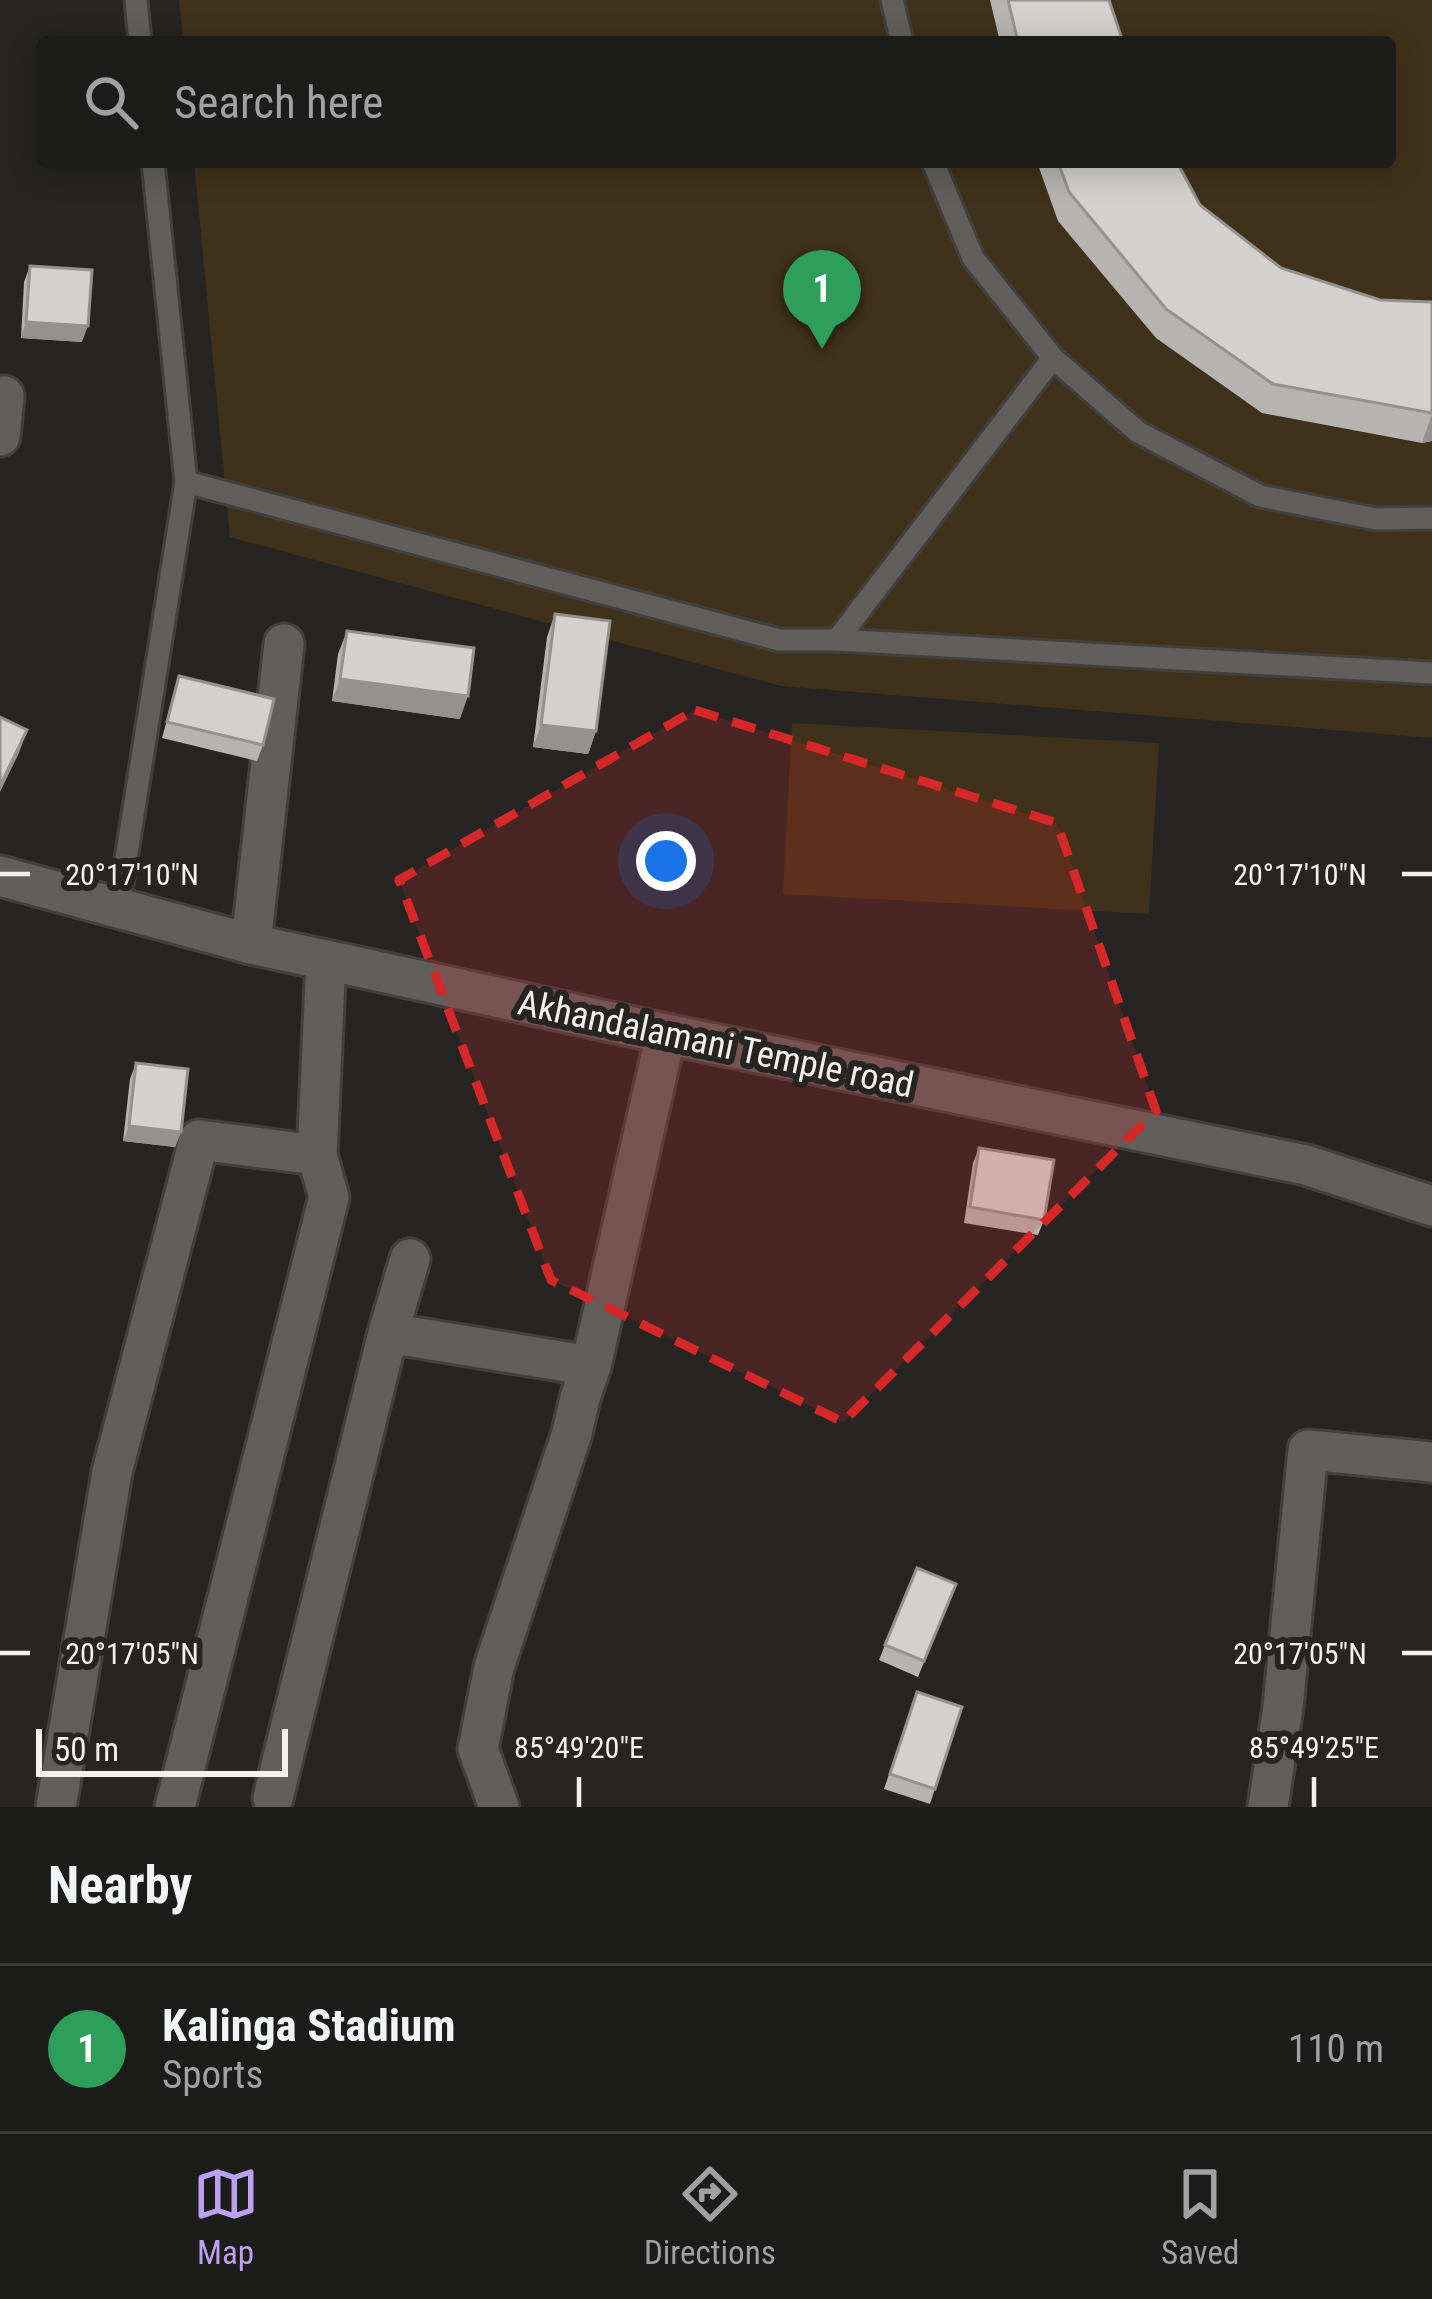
<!DOCTYPE html>
<html lang="en">
<head>
<meta charset="utf-8">
<style>
  :root { --surface:#1c1c1a; --page:#252523; --text:#f1f3f6; --muted:#a0a1a2; --line:#3a3a39; --accent:#bca0f2 }
  body { margin:0; font-family:"Roboto Condensed",sans-serif; background:var(--page); color:var(--text) }
  .scale { position:absolute; left:36px; bottom:30px; width:252px; box-sizing:border-box; padding-left:12px; border:6px solid #f2f1f0; border-top:0; font-size:33px; line-height:42px; white-space:nowrap; color:#f2f1f0; -webkit-text-stroke:9px #262523; paint-order:stroke }
  .you { position:absolute; left:666px; top:861px; width:42px; height:42px; margin:-30px; border:9px solid #fff; border-radius:50%; background:#1a73e8; box-shadow:0 0 0 18px #1a73e833 }
  .badge { display:grid; place-items:center; width:78px; height:78px; border-radius:50%; background:var(--accent); color:#fff; font-size:39px; font-weight:700 }
  .pin { position:absolute; translate:-50% -99px; filter:drop-shadow(0 3px 6px #0008) }
  .pin::after { content:''; position:absolute; top:63px; width:42px; height:36px; background:inherit; clip-path:polygon(0 0,100% 0,50% 100%) }
  .list { margin:0; padding:0; list-style:none }
  h2 { display:flex; justify-content:space-between; align-items:center; height:156px; margin:0; padding:0 48px; font-size:51px }
  h2 small { font-size:39px; font-weight:400; color:var(--muted) }
  .list li { display:grid; grid-template-columns:78px 1fr auto; gap:36px; align-items:center; box-sizing:border-box; height:168px; padding:0 48px; border-top:3px solid var(--line) }
  .list b { display:block; font-size:45px; white-space:nowrap }
  .list p { margin:0; font-size:39px; white-space:nowrap; color:var(--muted) }
  .list em { font-size:39px; font-style:normal; color:var(--muted) }
  .icon { flex:none; width:66px; height:66px; fill:none; stroke:currentColor; stroke-width:2; stroke-linecap:round; stroke-linejoin:round }
  .map { position:relative; flex:none; width:1432px; height:1807px; overflow:hidden }
  .search { position:absolute; background:var(--surface); box-shadow:0 6px 30px #0003; left:36px; right:36px; top:36px; height:132px; display:flex; align-items:center; gap:30px; box-sizing:border-box; padding:0 42px; border-radius:12px; color:var(--muted); font-size:45px }
  .sheet { height:324px; background:var(--surface) }
  nav { display:flex; justify-content:space-around; align-items:center; box-sizing:border-box; height:168px; border-top:3px solid var(--line); background:var(--surface); font-size:33px; color:var(--muted) }
  nav a { display:grid; justify-items:center; gap:6px }
  nav .on { color:var(--accent) }
  .map>svg:first-child { display:block }
</style>
</head>
<body>
<div class="map">
<svg width="1432" height="1807" viewBox="0 0 1432 1807">
  <rect width="100%" height="100%" fill="#262523"/>
  <g fill="#40311a">
    <path d="M179 0H1432V738L781 686 230 537 194 162H1390V42H183Z"/>
    <path d="M792 723 1159 743 1149 914 783 894Z"/>
  </g>
  <g fill="none" stroke-linecap="round" stroke-linejoin="round">
    <g stroke="#41403e" stroke-width="27">
      <g id="lane">
        <path d="M136 0 140 42"/>
        <path d="M892 0 902 42"/>
        <path d="M933 162 973 258 1053 358 1138 432 1260 496 1376 519 1432 518"/>
        <path d="M186 482 779 640H837L1432 673"/>
        <path d="M837 640 1053 358"/>
        <path d="M118 909 186 482 153 162"/>
      </g>
    </g>
    <g stroke="#41403e" stroke-width="45">
      <g id="street">
        <path d="M0 436 4 396"/>
        <path d="M0 876 251 944 326 960 666 1034 1306 1165 1432 1206"/>
        <path d="M251 944 284 644"/>
        <path d="M388 1333 410 1259"/>
        <path d="M273 1798 388 1333 591 1366"/>
        <path d="M56 1807 112 1472 199 1140 317 1155"/>
        <path d="M175 1807 329 1197 317 1155 326 960"/>
        <path d="M499 1807 478 1749 494 1667 572 1433 580 1398 591 1366 666 1034"/>
        <path d="M1268 1807 1283 1707 1308 1450 1432 1462"/>
      </g>
    </g>
    <use href="#lane" stroke="#605f5c" stroke-width="21"/>
    <use href="#street" stroke="#605f5c" stroke-width="39"/>
  </g>
  <g fill="#b5b4b1">
    <path d="M990 0H1109L1123 42H1000Z"/>
    <path d="M1037 162H1177L1200 205 1281 268 1380 300 1432 302V441L1422 443 1262 413 1156 338 1058 221Z"/>
    <path d="M30 266 82 342 21 338 24 282Z"/>
    <path d="M555 614 596 731 588 754 533 747 547 637Z"/>
    <path d="M347 631 460 719 332 701 338 654Z"/>
    <path d="M179 676 263 745 257 761 162 738Z"/>
    <path d="M136 1063 181 1132 175 1147 123 1141 130 1079Z"/>
    <path d="M979 1148 1044 1220 1038 1235 964 1223 973 1163Z"/>
    <path d="M956 1584 918 1677 879 1660 885 1645Z"/>
    <path d="M917 1692 962 1707 930 1804 884 1789Z"/>
  </g>
  <g fill="#949290">
    <path d="M26 322 88 326 82 342 21 338Z"/>
    <path d="M1432 414V441L1422 443Z"/>
    <path d="M340 679 468 696 460 719 332 701Z"/>
    <path d="M541 725 596 731 588 754 533 747Z"/>
    <path d="M27 730 19 753 0 792V786Z"/>
    <path d="M129 1126 181 1132 175 1147 123 1141Z"/>
  </g>
  <g fill="#d3d1ce" stroke="#949290" stroke-width="3">
    <path d="M1008 0H1109L1123 42H1018Z"/>
    <path d="M1058 162H1177L1200 205 1281 268 1380 300 1432 302V413L1273 384 1166 309 1069 192Z"/>
    <path d="M30 266 92 270 88 326 26 322Z"/>
    <path d="M555 614 610 621 596 731 541 725Z"/>
    <path d="M347 631 474 648 468 696 340 679Z"/>
    <path d="M179 676 274 699 263 745 167 722Z"/>
    <path d="M0 717 27 730 0 786Z"/>
    <path d="M136 1063 188 1069 181 1132 129 1126Z"/>
    <path d="M979 1148 1054 1160 1044 1220 970 1207Z"/>
    <path d="M917 1568 956 1584 924 1661 885 1645Z"/>
    <path d="M917 1692 962 1707 935 1789 890 1774Z"/>
  </g>
  <path fill="#d62828" fill-opacity="0.2" stroke="#d62828" stroke-width="9" stroke-dasharray="24 15" stroke-linejoin="round" d="M695 710 1057 823 1156 1111 843 1422 551 1280 399 880Z"/>
  <path fill="none" stroke="#f2f1f0" stroke-width="4.5" d="M0 874H30M1402 874H1432M0 1653H30M1402 1653H1432M579 1777V1807M1314 1777V1807"/>
  <g text-anchor="middle" stroke-width="12" stroke-linejoin="round" paint-order="stroke">
    <g font-size="36" fill="#f2f1f0" stroke="#262523">
      <text transform="translate(716 1043) rotate(12)" y="13">Akhandalamani Temple road</text>
    </g>
  </g>
  <g font-size="30" text-anchor="middle" fill="#f2f1f0" stroke="#262523" stroke-width="12" stroke-linejoin="round" paint-order="stroke">
    <text x="132" y="885">20°17'10"N</text>
    <text x="1300" y="885">20°17'10"N</text>
    <text x="132" y="1664">20°17'05"N</text>
    <text x="1300" y="1664">20°17'05"N</text>
    <text x="579" y="1758">85°49'20"E</text>
    <text x="1314" y="1758">85°49'25"E</text>
  </g>
</svg>
<div class="scale">50 m</div>
<div class="you"></div>
<div class="pin badge" style="left:822px;top:349px;background:#2e9e5b">1</div>
<div class="search"><svg class="icon" aria-label="search" viewBox="0 0 24 24"><circle cx="10" cy="10" r="6"/><path d="M15 15l6 6"/></svg>Search here</div>
</div>
<section class="sheet">
<h2>Nearby<small></small></h2>
<ul class="list">
<li><span class="badge" style="background:#2e9e5b">1</span><div><b>Kalinga Stadium</b><p>Sports</p></div><em>110 m</em></li>
</ul>
</section>
<nav>
<a class="on"><svg class="icon" aria-label="map" viewBox="0 0 24 24"><path d="M3 6l6-2 6 2 6-2v14l-6 2-6-2-6 2zM9 4v14M15 6v14"/></svg>Map</a>
<a><svg class="icon" aria-label="directions" viewBox="0 0 24 24"><path d="M12 3l9 9-9 9-9-9zM9 14v-3h6M13 9l2 2-2 2"/></svg>Directions</a>
<a><svg class="icon" aria-label="saved" viewBox="0 0 24 24"><path d="M7 4h10v16l-5-4-5 4z"/></svg>Saved</a>
</nav>
</body>
</html>
